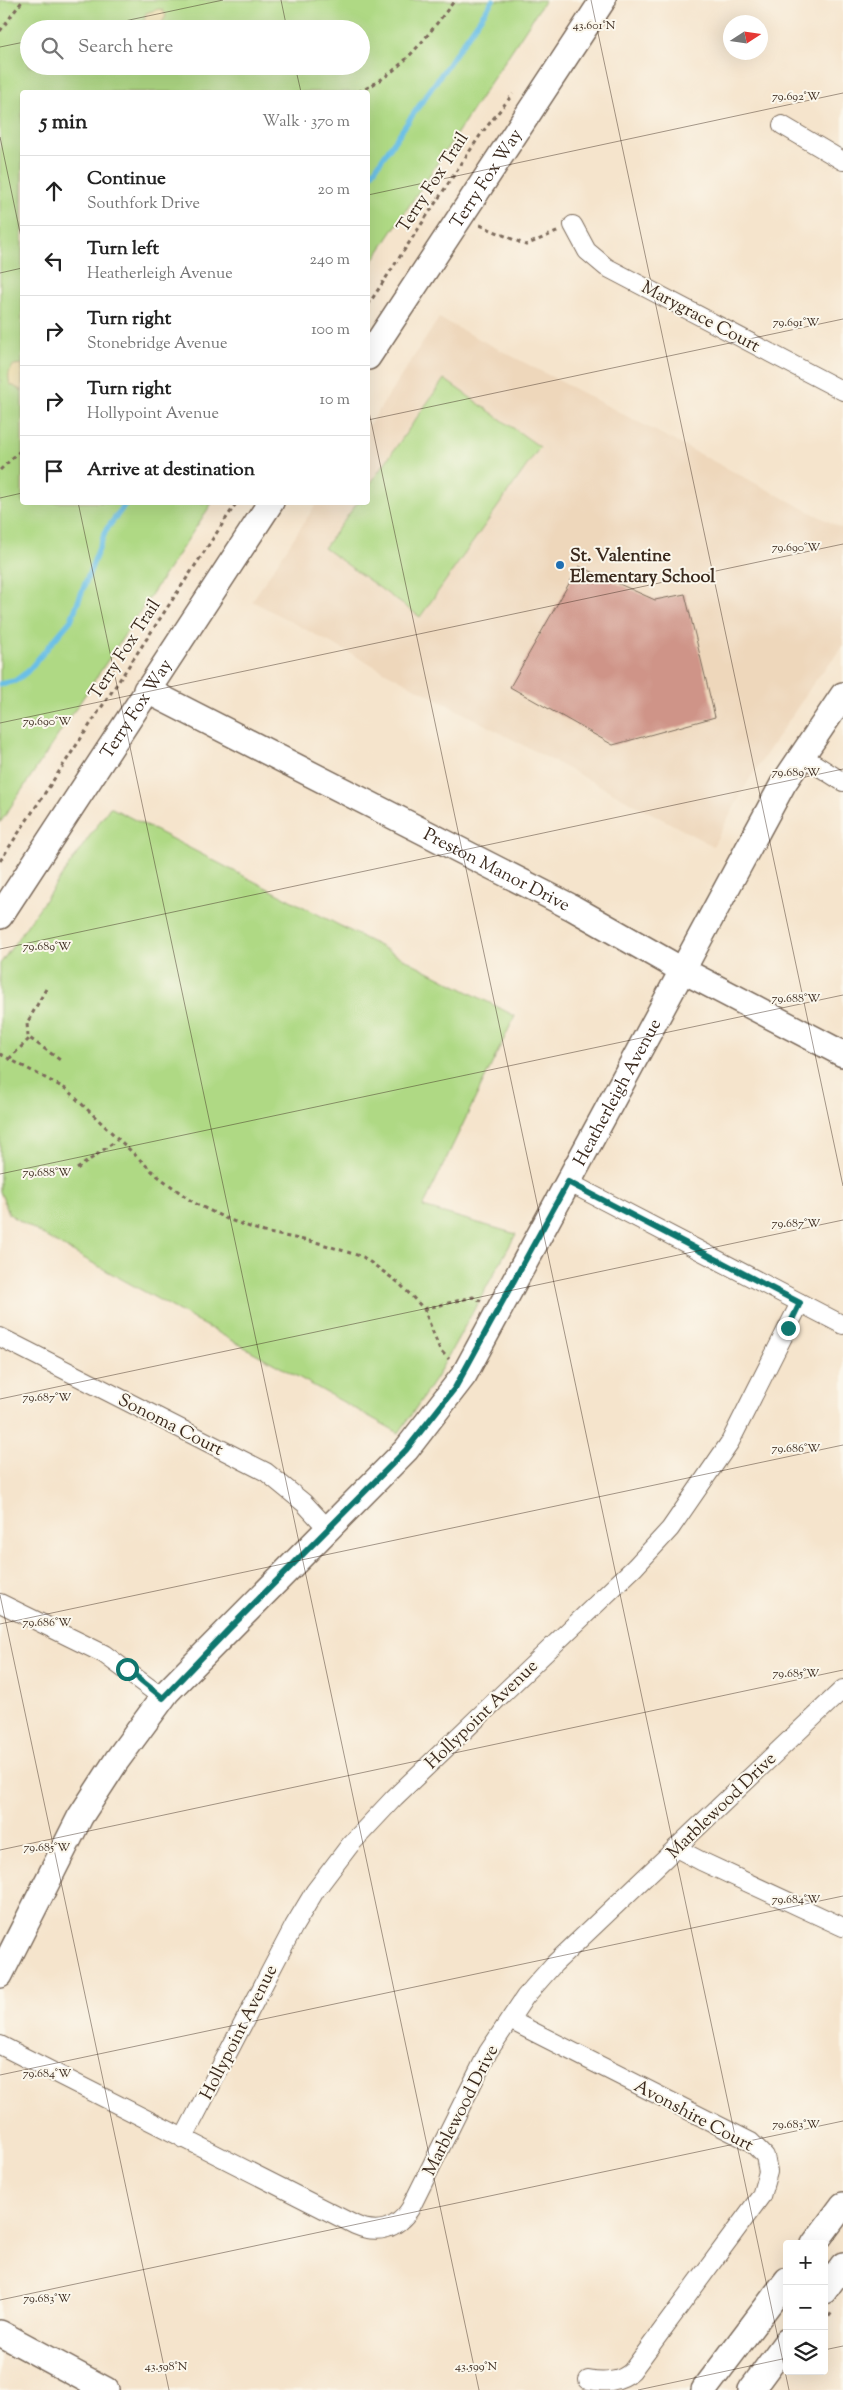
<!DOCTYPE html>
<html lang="en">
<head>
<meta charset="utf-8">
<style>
  :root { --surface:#fff; --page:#f2f2f2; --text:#222; --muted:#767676; --line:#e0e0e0 }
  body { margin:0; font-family:"Sorts Mill Goudy",serif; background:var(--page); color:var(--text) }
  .controls { position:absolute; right:15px; bottom:15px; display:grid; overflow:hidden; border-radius:5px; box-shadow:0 5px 20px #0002 }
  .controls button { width:45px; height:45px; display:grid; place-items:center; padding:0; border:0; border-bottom:1px solid var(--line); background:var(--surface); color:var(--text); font:25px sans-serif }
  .compass { position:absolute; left:723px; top:15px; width:45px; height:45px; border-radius:50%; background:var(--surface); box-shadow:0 5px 20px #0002; rotate:78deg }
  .stop { position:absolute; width:15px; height:15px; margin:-11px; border:4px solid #0f766e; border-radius:50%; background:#fff }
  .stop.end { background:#0f766e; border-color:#fff; box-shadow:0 1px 5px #0008 }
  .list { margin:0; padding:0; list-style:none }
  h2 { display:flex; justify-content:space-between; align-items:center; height:65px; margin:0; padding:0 20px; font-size:21px }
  h2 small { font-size:16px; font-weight:400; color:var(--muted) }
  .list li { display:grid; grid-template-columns:32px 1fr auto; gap:15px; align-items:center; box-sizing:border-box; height:70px; padding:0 20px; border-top:1px solid var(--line) }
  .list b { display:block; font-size:19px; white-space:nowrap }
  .list p { margin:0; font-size:16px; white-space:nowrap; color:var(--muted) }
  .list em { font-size:16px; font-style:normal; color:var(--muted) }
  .icon { flex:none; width:28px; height:28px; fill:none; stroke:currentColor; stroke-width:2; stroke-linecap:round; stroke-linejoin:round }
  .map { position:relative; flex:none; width:843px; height:2390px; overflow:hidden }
  .search { position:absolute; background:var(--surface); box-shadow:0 5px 20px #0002; left:20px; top:20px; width:350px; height:55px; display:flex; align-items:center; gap:12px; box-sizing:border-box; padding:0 18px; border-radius:28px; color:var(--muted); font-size:19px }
  .panel { position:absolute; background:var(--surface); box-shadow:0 5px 20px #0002; left:20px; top:90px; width:350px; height:415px; border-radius:5px }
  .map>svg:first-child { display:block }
</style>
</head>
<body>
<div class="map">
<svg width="843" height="2390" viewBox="0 0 843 2390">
  <rect width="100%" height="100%" fill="#fbf7ec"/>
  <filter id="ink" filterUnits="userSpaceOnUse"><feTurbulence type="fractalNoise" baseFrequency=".02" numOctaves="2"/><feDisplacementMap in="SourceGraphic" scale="10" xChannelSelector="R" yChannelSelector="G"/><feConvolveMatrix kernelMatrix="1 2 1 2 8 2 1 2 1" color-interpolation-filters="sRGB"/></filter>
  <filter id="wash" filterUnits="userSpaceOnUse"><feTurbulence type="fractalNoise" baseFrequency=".0096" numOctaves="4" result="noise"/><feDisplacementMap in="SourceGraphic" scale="20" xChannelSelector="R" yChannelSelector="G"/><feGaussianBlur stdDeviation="1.12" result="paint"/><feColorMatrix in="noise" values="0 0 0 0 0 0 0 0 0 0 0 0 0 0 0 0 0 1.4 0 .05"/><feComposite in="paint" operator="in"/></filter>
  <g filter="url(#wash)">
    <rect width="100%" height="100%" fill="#f5e4cc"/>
    <path fill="#eed7bb" d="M439 318 843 529V646L815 681 749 780 713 846 252 601 317 503 368 502V427Z"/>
    <g fill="#afd984" stroke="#758251" fill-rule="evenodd">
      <path d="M0 0H545L368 268V92H22V502L212 503 0 823ZM29 29H361V66H29Z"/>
      <path d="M444 379 540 447 420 617 324 548 357 503 368 502V487Z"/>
      <path d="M110 807 515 1016 423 1207 516 1234 436 1378 399 1433 53 1241 9 1214 0 1191V964Z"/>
    </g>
    <g fill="#eeda9e" stroke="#94825e">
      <path d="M159 9 163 10 166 16 158 29H139L143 25 146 13Z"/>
      <path d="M22 364V391L10 384C8 376 8 371 14 365Z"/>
    </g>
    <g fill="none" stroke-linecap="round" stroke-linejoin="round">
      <g stroke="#6abfe6" stroke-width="5.5">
        <path d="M368 179 493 0"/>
        <path d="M0 684 15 681 27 672 71 620 106 530 127 502"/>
      </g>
    </g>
    <g id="blocks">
      <path fill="#cf9488" d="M579 566 655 600 685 594 715 717 613 745 510 687Z"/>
    </g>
  </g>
  <g filter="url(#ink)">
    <use href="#blocks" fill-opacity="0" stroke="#7c6b5b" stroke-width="1"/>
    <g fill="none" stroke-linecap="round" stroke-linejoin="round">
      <g stroke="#7c6b5b" stroke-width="20">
        <g id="street">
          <path d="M782 125 843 161"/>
          <path d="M573 225 587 251 606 267 843 391"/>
          <path d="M802 756 843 782"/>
          <path d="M568 1182 843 1325"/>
          <path d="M0 1337 266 1472 304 1503 329 1530"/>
          <path d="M0 1603 104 1654 163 1698"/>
          <path d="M676 1848 701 1861 843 1927"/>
          <path d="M510 2020 751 2142 765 2156 768 2172 761 2196 632 2371C621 2382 603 2383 588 2380"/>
          <path d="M0 2045 355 2225C378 2235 397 2229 410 2209L488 2052 525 1997 554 1964 843 1689"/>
          <path d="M183 2139 294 1926 315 1891 350 1845 394 1798 635 1567 670 1529 730 1442 800 1303"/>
        </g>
      </g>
      <g stroke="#7c6b5b" stroke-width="28">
        <g id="secondary">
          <path id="s1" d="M368 357 603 0"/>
          <path id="s2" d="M146 690 573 908 682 970 843 1054"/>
          <path id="s3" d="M0 916 271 502"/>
          <path id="s4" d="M0 1975 80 1817 117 1760 167 1692 406 1450 464 1375 783 784 843 695"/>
          <path d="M814 2244 843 2205"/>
          <path d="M824 2291 843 2265"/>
          <path d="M0 2333 106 2390"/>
          <path d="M704 2390 787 2280"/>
          <path d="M751 2390 787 2341"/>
        </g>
      </g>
      <g stroke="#7c6b5b" stroke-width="3" stroke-dasharray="4 4" stroke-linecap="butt">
        <path d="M0 31 23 0"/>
        <path d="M358 92C402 73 426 37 455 0"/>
        <path d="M480 225 526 245 559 231"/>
        <path d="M368 305 481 134 513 94"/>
        <path d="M0 470 22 449"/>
        <path d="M0 861 237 502"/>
        <path d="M46 989 27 1023 28 1037 63 1062"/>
        <path d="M0 1054 66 1089 155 1174 194 1203 227 1219 264 1232 319 1243 363 1257 399 1283 424 1309 440 1350 449 1359"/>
        <path d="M9 1059 30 1038"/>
        <path d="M77 1169 117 1140"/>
        <path d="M424 1309 473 1297 481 1301"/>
        <path d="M824 2323 833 2311"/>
      </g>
      <use href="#street" stroke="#fff" stroke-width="18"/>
      <use href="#secondary" stroke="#fff" stroke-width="25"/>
    </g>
  </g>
  <g fill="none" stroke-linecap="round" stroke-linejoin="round" filter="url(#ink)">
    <path stroke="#0f766e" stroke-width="6" d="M127 1669 163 1698 228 1630 406 1450 455 1388 568 1182 800 1303 788 1328"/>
  </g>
  <path fill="none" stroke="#3b2a1e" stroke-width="1" stroke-opacity="0.45" d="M281 0 287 29M591 0 843 1186M87 29 223 0M0 47 29 41M295 66 301 92M0 137 22 242M368 195 843 93M0 273 22 268M368 407 789 2390M368 420 843 319M0 498 22 493M78 502 479 2390M0 723 843 544M0 949 843 769M0 1174 843 995M0 1399 843 1220M0 1595 169 2390M0 1624 843 1445M0 1850 843 1670M0 2075 843 1896M0 2300 843 2121M824 2350 843 2346M638 2390 787 2358"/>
  <circle fill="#1f6fb2" stroke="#fbf7ec" stroke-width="2" cx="560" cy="565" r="5"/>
  <g text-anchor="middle" stroke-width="4" stroke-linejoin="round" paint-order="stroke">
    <g font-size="18" fill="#3b2a1e" stroke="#fbf7ec">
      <text dy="6" stroke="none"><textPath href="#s1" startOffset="214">Terry Fox Way</textPath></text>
      <text transform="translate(432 182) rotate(-57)" y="6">Terry Fox Trail</text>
      <text transform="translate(701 316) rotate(28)" y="6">Marygrace Court</text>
      <text transform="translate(124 649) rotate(-57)" y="6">Terry Fox Trail</text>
      <text dy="6" stroke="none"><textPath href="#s3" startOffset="248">Terry Fox Way</textPath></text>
      <text dy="6" stroke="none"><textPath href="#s2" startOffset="394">Preston Manor Drive</textPath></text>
      <text dy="6" stroke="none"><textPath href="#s4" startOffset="1086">Heatherleigh Avenue</textPath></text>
      <text transform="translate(171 1424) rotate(27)" y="6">Sonoma Court</text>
      <text transform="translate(481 1714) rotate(-44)" y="6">Hollypoint Avenue</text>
      <text transform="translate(721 1805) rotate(-44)" y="6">Marblewood Drive</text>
      <text transform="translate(238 2032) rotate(-63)" y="6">Hollypoint Avenue</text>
      <text transform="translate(460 2110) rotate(-63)" y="6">Marblewood Drive</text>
      <text transform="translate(694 2115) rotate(28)" y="6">Avonshire Court</text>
    </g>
    <g font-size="18" font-weight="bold" fill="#3b2a1e" stroke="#fbf7ec" text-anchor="start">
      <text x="570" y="561">St. Valentine<tspan x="570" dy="21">Elementary School</tspan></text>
    </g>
  </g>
  <g font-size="12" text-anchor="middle" fill="#3b2a1e" stroke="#fbf7ec" stroke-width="4" stroke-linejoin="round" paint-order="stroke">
    <text x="594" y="29">43.601°N</text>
    <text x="796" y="100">79.692°W</text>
    <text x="796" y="326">79.691°W</text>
    <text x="796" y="551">79.690°W</text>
    <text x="47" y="725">79.690°W</text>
    <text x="796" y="776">79.689°W</text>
    <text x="47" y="950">79.689°W</text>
    <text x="796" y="1002">79.688°W</text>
    <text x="47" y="1176">79.688°W</text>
    <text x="796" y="1227">79.687°W</text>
    <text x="47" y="1401">79.687°W</text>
    <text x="796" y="1452">79.686°W</text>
    <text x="47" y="1626">79.686°W</text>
    <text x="796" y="1677">79.685°W</text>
    <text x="47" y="1851">79.685°W</text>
    <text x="796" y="1903">79.684°W</text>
    <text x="47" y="2077">79.684°W</text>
    <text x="796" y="2128">79.683°W</text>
    <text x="47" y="2302">79.683°W</text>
    <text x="166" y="2370">43.598°N</text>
    <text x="476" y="2370">43.599°N</text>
  </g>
</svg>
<div class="controls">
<button>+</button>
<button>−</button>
<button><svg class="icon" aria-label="layers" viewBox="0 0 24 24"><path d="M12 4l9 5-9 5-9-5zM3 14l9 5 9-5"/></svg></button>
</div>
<svg class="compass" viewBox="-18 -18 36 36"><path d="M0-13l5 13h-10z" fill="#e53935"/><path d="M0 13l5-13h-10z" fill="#767676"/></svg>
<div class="stop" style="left:127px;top:1669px"></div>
<div class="stop end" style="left:788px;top:1328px"></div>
<div class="search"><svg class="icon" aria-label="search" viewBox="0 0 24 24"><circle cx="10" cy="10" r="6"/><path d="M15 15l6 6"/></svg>Search here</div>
<section class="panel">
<h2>5 min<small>Walk · 370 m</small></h2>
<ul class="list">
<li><svg class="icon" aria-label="ahead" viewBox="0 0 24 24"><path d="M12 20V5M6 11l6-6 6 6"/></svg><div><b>Continue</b><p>Southfork Drive</p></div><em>20 m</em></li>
<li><svg class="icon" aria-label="left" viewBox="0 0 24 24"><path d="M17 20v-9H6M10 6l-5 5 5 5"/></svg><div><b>Turn left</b><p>Heatherleigh Avenue</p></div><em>240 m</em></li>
<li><svg class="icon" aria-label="right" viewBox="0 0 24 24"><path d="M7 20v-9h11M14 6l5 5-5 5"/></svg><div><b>Turn right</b><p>Stonebridge Avenue</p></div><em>100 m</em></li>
<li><svg class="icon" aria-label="right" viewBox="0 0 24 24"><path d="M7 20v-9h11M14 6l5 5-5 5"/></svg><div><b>Turn right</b><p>Hollypoint Avenue</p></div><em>10 m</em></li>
<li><svg class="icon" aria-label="arrive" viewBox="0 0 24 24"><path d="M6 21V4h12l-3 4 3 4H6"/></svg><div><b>Arrive at destination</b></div></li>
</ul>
</section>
</div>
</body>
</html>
